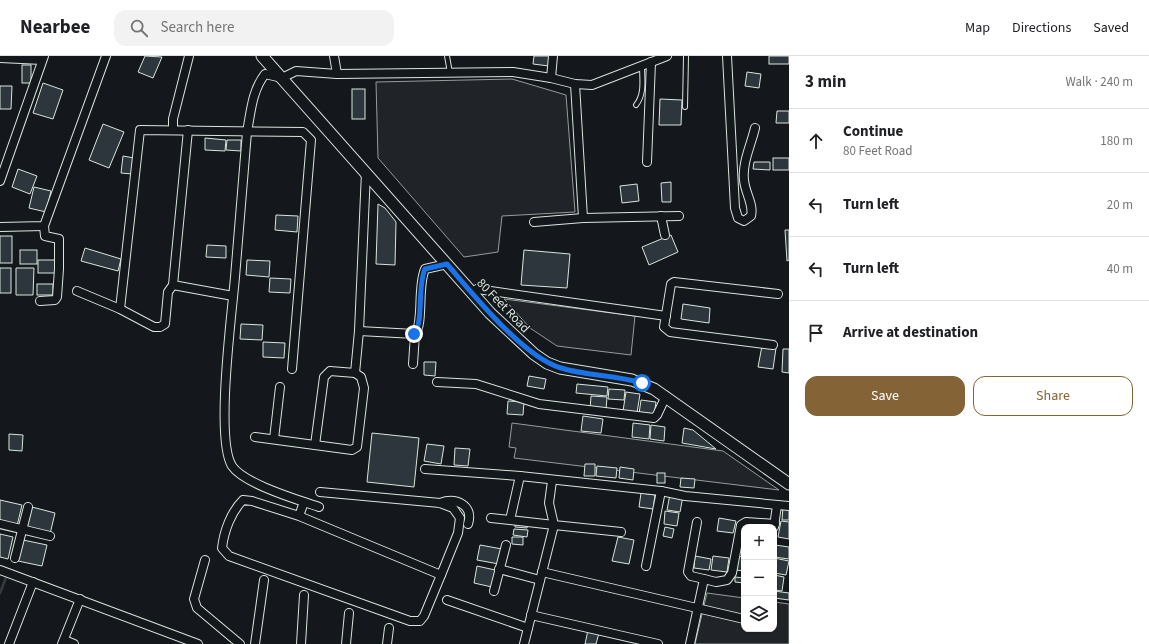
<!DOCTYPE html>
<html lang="en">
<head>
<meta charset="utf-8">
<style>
  :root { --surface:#fff; --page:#f2f2f2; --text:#202124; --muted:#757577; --line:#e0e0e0; --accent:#846436 }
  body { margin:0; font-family:"Source Sans 3",sans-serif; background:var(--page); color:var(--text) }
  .controls { position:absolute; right:12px; bottom:12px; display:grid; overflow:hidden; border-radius:8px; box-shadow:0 1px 3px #0004 }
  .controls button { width:36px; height:36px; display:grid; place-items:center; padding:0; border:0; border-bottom:1px solid var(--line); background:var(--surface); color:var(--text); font:20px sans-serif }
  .stop { position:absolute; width:12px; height:12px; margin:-9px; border:3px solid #1a73e8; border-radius:50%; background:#fff }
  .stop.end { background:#1a73e8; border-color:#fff; box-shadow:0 1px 4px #0008 }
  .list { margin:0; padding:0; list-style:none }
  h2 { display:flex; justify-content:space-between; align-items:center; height:52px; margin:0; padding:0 16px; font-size:17px }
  h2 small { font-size:13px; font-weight:400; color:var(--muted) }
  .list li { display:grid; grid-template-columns:26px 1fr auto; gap:12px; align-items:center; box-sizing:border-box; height:64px; padding:0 16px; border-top:1px solid var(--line) }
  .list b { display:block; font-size:15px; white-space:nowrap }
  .list p { margin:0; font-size:13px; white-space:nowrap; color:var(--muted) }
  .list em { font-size:13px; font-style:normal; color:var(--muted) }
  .actions { display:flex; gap:8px; padding:12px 16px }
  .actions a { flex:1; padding:9px 0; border:1px solid var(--accent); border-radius:12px; text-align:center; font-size:14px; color:var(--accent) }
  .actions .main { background:var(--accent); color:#fff }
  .icon { flex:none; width:22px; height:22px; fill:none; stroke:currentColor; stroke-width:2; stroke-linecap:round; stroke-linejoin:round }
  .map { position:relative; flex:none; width:789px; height:588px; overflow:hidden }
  header { display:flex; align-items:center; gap:24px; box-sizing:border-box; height:56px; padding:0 20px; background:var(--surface); border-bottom:1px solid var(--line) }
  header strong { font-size:19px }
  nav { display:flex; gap:22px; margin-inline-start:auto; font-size:14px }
  .search { width:280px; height:36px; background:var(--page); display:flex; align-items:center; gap:10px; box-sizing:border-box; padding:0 14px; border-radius:12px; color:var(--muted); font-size:15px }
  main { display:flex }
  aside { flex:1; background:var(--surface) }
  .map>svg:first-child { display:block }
</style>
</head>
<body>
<header>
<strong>Nearbee</strong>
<div class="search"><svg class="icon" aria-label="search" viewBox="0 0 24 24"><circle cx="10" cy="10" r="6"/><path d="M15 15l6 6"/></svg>Search here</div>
<nav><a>Map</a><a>Directions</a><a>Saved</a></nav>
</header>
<main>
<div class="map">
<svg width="789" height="588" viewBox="0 0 789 588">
  <rect width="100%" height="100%" fill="#14181c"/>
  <g fill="#202428" stroke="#939e99">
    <path d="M512 23 566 39 575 156 502 160 498 196 464 201 378 102 376 26Z"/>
    <path d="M504 243 635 260 631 299 557 290 530 272Z"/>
    <path d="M512 367 723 395 779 434 514 402 516 392 509 391Z"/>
    <path d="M707 537 744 542V573H774V546L789 548V588H695Z"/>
  </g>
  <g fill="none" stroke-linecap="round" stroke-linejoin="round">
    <path stroke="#363b3e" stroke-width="2.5" d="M0 537 7 519"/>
  </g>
  <g fill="#2c363c" stroke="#d8e6dc">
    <path d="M145 0 162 1 153 22 138 16Z"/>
    <path d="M534 0H551L549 10 533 8Z"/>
    <rect x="769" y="0" width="20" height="8"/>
    <rect x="22" y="9" width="9" height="18"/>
    <path d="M747 16 761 18 759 32 745 30Z"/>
    <path d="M43 27 63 34 53 63 33 57Z"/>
    <path d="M0 30H12L11 53H0Z"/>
    <rect x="352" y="33" width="13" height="30"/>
    <path d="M660 43 682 44 681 69H659Z"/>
    <path d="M777 55H789V67H776Z"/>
    <path d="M103 68 124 76 109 112 89 104Z"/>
    <path d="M205 82 226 84 225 95 205 94Z"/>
    <path d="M227 84H241V95L226 94Z"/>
    <path d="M123 100 134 102 132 118 121 117Z"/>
    <rect x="773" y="102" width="16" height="12"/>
    <path d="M754 106H770V114L753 113Z"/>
    <path d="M18 113 37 120 30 138 12 131Z"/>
    <path d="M671 126V146H662L661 127Z"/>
    <path d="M637 128 639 145 622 147 620 130Z"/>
    <path d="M34 131 51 135 46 156 29 152Z"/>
    <path d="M378 148 385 152 396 166 395 209 376 208Z"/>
    <path d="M276 159 298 160 297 176 275 174Z"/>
    <path d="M785 174H789V204L787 205Z"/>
    <path d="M671 179 678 196 649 209 642 191Z"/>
    <rect x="0" y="180" width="12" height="27"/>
    <path d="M207 189 226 190V202L206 201Z"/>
    <path d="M85 192 121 203 118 215 81 205Z"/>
    <rect x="20" y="194" width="17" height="14"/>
    <path d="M524 194 570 198 567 232 521 229Z"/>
    <rect x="38" y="204" width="17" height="13"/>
    <path d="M247 204 270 205 269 221 246 219Z"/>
    <rect x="0" y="212" width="11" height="25"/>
    <path d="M16 212H34L33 239H16Z"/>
    <path d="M270 222 291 223 290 237 269 236Z"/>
    <rect x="37" y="228" width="16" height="11"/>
    <path d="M683 248 710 252 709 267 681 263Z"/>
    <path d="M241 268 263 269 262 284 240 283Z"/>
    <path d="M263 286 285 287 284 302 263 301Z"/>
    <path d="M762 290 776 292 773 313 758 311Z"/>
    <path d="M783 293H789V317L782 316Z"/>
    <path d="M424 306H436L435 320 424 319Z"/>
    <path d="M529 320 546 323 544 333 527 330Z"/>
    <path d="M577 328 608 331 607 340 576 337Z"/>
    <path d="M609 333 625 334 624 344 608 343Z"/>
    <path d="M626 336 640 338 637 357 623 355Z"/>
    <path d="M591 340 607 341 606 354 590 353Z"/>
    <path d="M641 344 656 346 654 360 639 358Z"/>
    <path d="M508 345 524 346 523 359 507 358Z"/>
    <path d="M583 360 603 363 601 377 581 375Z"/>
    <path d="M633 367 650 369 649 383 632 381Z"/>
    <path d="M651 369 665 371 664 385 650 383Z"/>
    <path d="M684 372 693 374 716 393 682 387Z"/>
    <path d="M372 377 419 382 414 431 367 426Z"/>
    <path d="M9 378 23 379 22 395 9 394Z"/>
    <path d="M427 388 444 390 441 408 424 405Z"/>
    <path d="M455 392 470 393 468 410 454 409Z"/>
    <path d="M585 408H595V420H584Z"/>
    <path d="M597 410 617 412 616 422 596 420Z"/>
    <path d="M620 411 634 413 633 424 619 422Z"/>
    <rect x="657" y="417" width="8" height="10"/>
    <path d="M681 422 695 423 694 432 680 431Z"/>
    <path d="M641 437 655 439 653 453 639 451Z"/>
    <path d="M670 438 683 440 680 456 667 454Z"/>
    <path d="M0 444 22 449 17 470 0 467Z"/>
    <path d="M32 451 55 457 50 478 27 472Z"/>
    <path d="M783 451 789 452V464H782Z"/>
    <path d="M665 455 679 457 677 470 664 468Z"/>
    <path d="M719 462 736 465 733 477 717 475Z"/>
    <path d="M515 465 528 466 527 472 515 471Z"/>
    <path d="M781 465 789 466V483L778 481Z"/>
    <path d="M665 471 674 473 672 482 663 480Z"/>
    <path d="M514 473 528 474 527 481 513 479Z"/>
    <path d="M0 478 13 481 8 503 0 501Z"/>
    <path d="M512 481H523V489L512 488Z"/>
    <path d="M618 481 634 484 629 508 612 505Z"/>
    <path d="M23 484 47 489 42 510 18 505Z"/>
    <path d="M480 489 502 493 499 508 477 504Z"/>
    <path d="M775 489 789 491V503L774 501Z"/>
    <path d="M695 500 711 503 709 514 694 512Z"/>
    <path d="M713 500 729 502 727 516 711 514Z"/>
    <path d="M738 500 744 501V515L736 514Z"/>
    <path d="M774 502 789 505 786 519 774 517Z"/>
    <path d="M477 510 495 514 492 531 474 527Z"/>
    <path d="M774 519 784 521 782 535 774 534Z"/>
    <path d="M735 521 744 522V527L735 526Z"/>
    <path d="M774 535 789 537V544L774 542Z"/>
    <path d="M588 574 599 577 596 588H585Z"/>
  </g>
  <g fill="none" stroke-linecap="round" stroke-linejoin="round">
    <g stroke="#d8e6dc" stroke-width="6">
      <g id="lane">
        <path d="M447 0 450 17"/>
        <path d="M636 49C645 38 642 23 642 10"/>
        <path d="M685 51 686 0"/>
      </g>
    </g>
    <g stroke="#d8e6dc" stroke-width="10">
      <g id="street">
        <path d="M334 0 337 18"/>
        <path d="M727 0 735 152 738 162 744 165 751 160C754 148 745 137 744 124 742 107 751 89 755 72"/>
        <path d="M0 2 42 4"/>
        <path d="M551 22 553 0"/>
        <path d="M575 28 583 162 679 160"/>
        <path d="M173 74V63L189 0"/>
        <path d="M647 106 651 6"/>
        <path d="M0 125 44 0"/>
        <path d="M661 160 665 179"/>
        <path d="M534 166 583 162"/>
        <path d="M0 171 44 170 106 0"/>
        <path d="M173 229 188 74"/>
        <path d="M477 233 666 260"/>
        <path d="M77 235 120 253 154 271H160L165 268 168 236 173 229 233 240"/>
        <path d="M40 245 55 244 57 241 59 213V183L45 180 44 170"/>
        <path d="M120 253 140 74 303 76 311 84 292 313"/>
        <path d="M359 275 415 278C424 267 417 231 425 213L447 208"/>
        <path d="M773 289 670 276 664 271 671 228 674 226 778 238"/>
        <path d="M413 308 415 278"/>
        <path d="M437 326 476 328 539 348 654 362 657 359 666 340"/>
        <path d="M255 381 352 394 357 391 364 332 361 321 355 317 359 275 366 116"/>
        <path d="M274 383 280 331"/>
        <path d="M315 389 324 321 330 315 355 317"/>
        <path d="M425 413 520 420"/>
        <path d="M552 425 549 447 554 469 621 476"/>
        <path d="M320 436 440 447 453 452 460 462 458 477 441 519"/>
        <path d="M440 447C456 441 474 449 468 468"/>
        <path d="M319 451C299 444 244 428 232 410 215 383 232 257 235 221 239 172 243 124 247 76 251 55 252 35 265 18L282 22 296 15 337 18 513 16 551 22 575 28 592 29 667 0"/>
        <path d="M299 460 441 519 424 560 420 565H410L229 500 222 492C224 475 231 456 243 444L252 445 299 460 304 446"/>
        <path d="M491 462 510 464"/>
        <path d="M697 466 688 516 691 520 704 523"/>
        <path d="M0 468 50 480"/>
        <path d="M774 471 777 449"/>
        <path d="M15 502 28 451"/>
        <path d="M205 504 194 543 197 552 240 588"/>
        <path d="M646 510 661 435"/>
        <path d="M499 513 540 524"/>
        <path d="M0 514 198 588"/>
        <path d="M542 516 744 563"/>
        <path d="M494 535 506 489"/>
        <path d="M447 544 528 572"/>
        <path d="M531 559 658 588"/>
        <path d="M64 584 74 588"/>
        <path d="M9 588 33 526"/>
        <path d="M62 588 80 543"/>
        <path d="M255 588 264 524"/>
        <path d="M301 588 304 539"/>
        <path d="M346 588 349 557"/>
        <path d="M387 588 389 572"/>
        <path d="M524 588 554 469 510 464 520 420 661 435 685 440 789 450"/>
        <path d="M690 588 704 523 716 526 727 524 732 517 741 469 746 466 775 468"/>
      </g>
    </g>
    <g stroke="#d8e6dc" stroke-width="13">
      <path id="secondary" d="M262 0 490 257 534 298 547 307 560 312 632 324 654 333 789 428"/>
    </g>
    <use href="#lane" stroke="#14181c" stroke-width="4"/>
    <use href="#street" stroke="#14181c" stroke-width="8"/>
    <use href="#secondary" stroke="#14181c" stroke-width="11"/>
  </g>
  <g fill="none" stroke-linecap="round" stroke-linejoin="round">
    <path stroke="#1a73e8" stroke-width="5" d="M414 278C424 267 417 231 425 213L447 208C473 238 523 301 561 312 587 320 615 319 642 327"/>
  </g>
  <g text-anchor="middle" stroke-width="3" stroke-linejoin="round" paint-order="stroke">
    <g font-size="13" fill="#d8e6dc" stroke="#14181c">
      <text transform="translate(504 249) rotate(46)" y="5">80 Feet Road</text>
    </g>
  </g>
</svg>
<div class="controls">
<button>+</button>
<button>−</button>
<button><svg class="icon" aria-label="layers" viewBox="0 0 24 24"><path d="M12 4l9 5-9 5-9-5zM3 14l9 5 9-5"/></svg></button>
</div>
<div class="stop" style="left:642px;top:327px"></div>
<div class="stop end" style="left:414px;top:278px"></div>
</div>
<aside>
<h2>3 min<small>Walk · 240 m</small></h2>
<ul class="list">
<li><svg class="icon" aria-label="ahead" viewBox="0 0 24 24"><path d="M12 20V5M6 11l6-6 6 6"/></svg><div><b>Continue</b><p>80 Feet Road</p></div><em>180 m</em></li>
<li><svg class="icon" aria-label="left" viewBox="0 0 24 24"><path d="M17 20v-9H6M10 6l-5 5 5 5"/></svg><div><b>Turn left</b></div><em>20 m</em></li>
<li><svg class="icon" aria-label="left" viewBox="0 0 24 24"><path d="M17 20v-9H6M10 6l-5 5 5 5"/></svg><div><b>Turn left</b></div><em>40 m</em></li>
<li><svg class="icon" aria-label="arrive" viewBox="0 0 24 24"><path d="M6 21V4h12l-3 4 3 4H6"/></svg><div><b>Arrive at destination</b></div></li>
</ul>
<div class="actions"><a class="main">Save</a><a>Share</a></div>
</aside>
</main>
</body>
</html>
